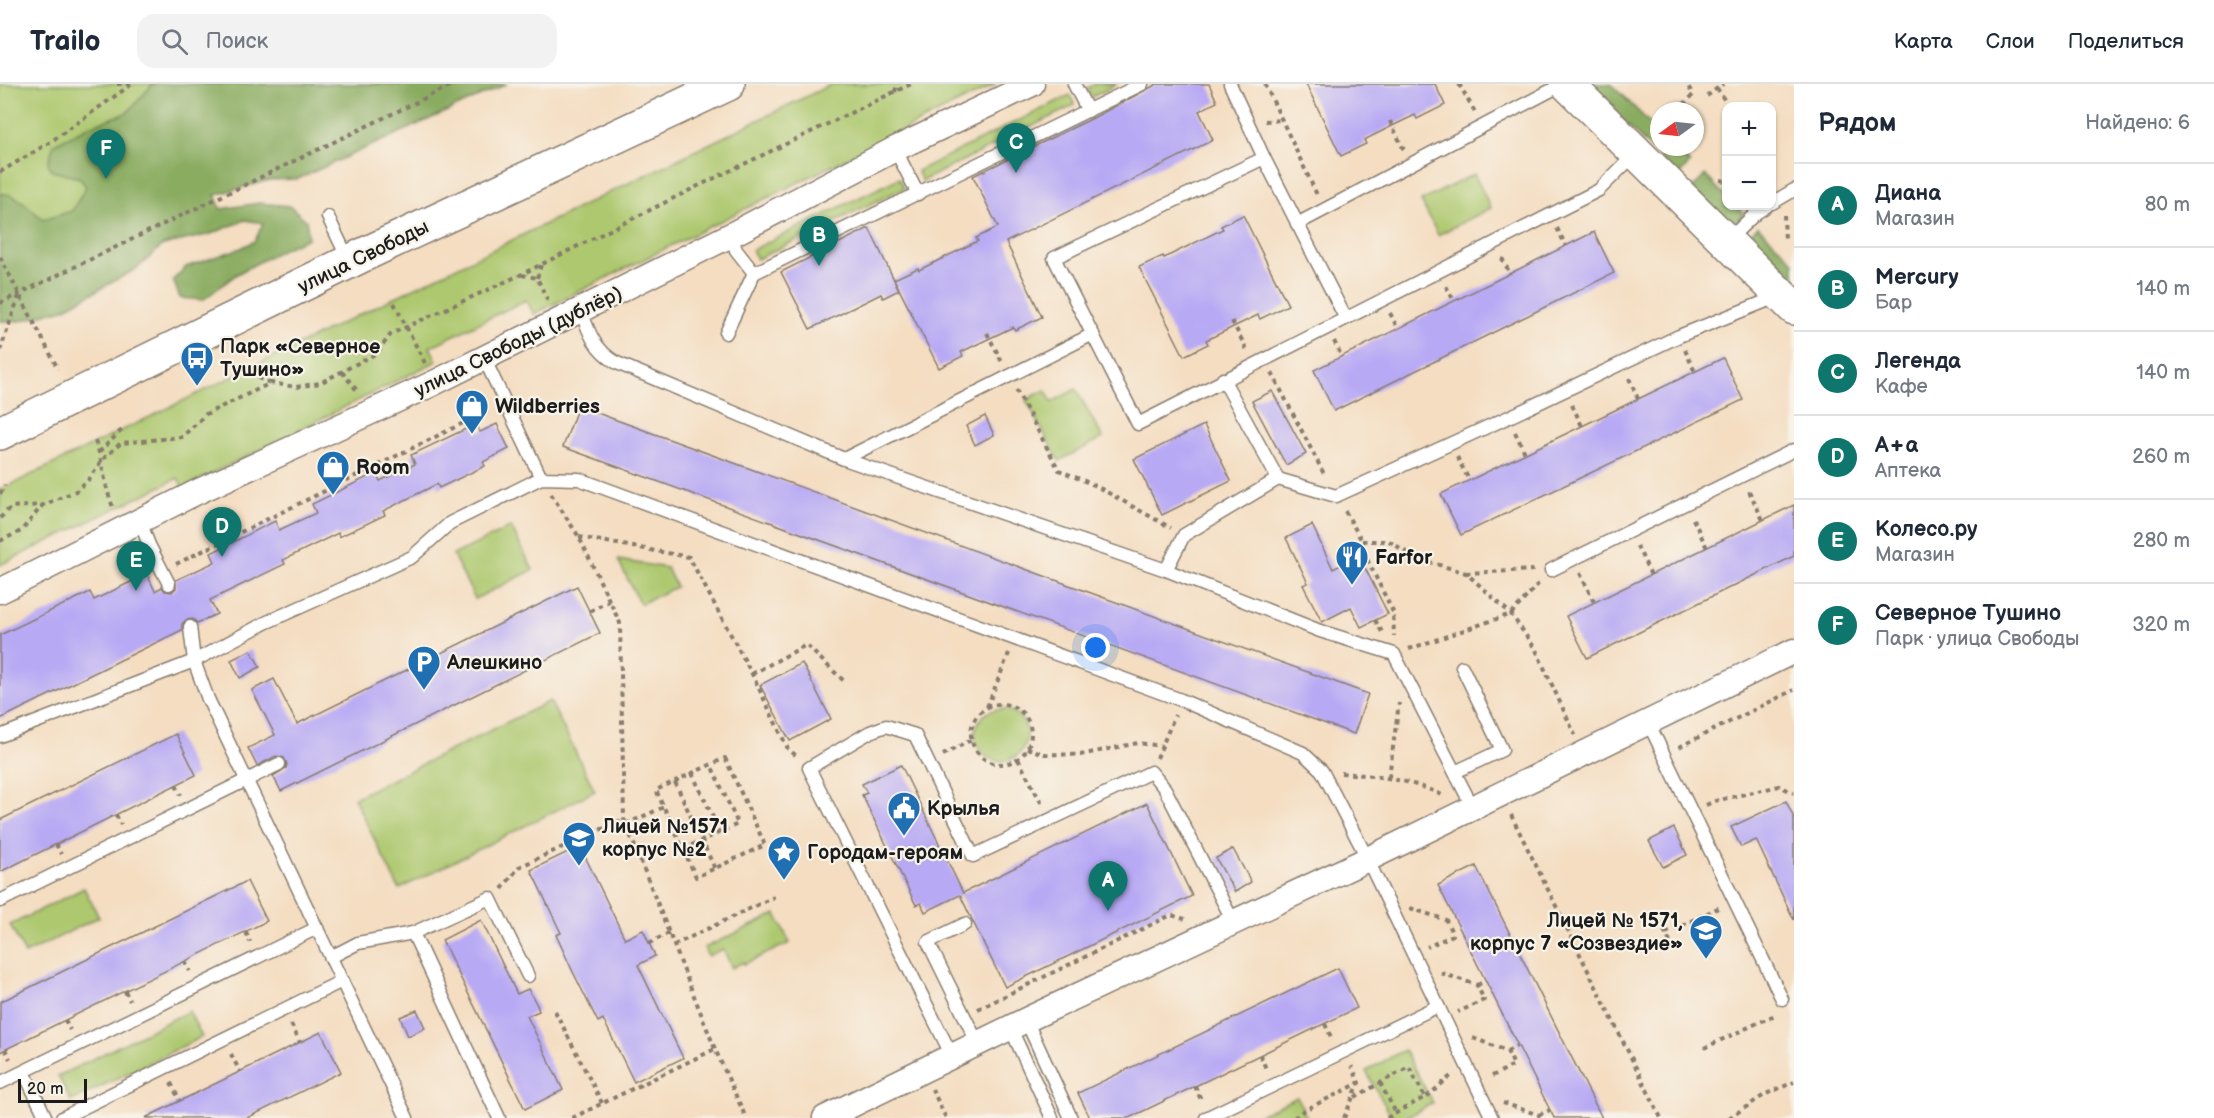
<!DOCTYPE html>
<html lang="ru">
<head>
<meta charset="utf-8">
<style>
  :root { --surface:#fff; --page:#f2f2f3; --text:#1f2937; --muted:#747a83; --line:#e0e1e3; --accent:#0f766e }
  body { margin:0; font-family:"Balsamiq Sans",sans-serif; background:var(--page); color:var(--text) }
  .controls { position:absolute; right:18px; top:18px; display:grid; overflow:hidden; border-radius:12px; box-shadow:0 2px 4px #0004 }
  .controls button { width:54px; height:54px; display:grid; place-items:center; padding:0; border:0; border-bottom:2px solid var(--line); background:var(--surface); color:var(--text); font:30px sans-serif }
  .compass { position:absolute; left:1650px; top:18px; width:54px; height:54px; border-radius:50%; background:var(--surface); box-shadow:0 2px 4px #0004; rotate:255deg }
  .scale { position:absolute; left:18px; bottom:15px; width:69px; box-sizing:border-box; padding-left:6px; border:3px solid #1c1c1c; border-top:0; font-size:16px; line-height:21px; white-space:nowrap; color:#1c1c1c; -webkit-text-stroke:4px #f7f3e8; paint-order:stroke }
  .you { position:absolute; left:1096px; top:564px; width:21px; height:21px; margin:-15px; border:4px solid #fff; border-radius:50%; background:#1a73e8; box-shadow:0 0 0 9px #1a73e833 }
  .badge { display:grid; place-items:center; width:39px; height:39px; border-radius:50%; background:var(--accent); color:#fff; font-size:20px; font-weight:700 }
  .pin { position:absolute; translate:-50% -50px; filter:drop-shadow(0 2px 3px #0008) }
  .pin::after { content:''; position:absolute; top:32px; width:21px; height:18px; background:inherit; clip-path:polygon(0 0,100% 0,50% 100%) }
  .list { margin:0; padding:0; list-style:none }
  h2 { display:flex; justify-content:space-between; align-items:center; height:78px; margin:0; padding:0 24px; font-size:26px }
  h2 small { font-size:20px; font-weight:400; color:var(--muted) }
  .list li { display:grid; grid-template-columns:39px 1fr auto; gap:18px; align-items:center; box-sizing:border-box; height:84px; padding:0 24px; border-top:2px solid var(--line) }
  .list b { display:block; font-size:22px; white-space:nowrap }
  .list p { margin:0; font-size:20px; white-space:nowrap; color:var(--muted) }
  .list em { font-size:20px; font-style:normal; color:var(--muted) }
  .icon { flex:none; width:33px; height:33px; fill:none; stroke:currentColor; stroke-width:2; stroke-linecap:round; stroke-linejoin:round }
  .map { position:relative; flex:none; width:1794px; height:1034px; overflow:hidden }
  header { display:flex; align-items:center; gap:36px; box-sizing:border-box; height:84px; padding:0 30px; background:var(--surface); border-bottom:2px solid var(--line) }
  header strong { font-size:28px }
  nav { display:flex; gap:33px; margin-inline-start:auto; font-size:21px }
  .search { width:420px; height:54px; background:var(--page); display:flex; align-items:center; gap:15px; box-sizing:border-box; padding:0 21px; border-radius:18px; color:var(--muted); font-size:22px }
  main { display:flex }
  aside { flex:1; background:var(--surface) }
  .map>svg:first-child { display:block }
</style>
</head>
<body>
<header>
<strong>Trailo</strong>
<div class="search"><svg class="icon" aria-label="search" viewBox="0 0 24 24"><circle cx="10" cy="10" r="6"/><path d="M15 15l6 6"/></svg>Поиск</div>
<nav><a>Карта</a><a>Слои</a><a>Поделиться</a></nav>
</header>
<main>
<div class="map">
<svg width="1794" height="1034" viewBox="0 0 1794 1034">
  <rect width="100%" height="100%" fill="#f7f3e8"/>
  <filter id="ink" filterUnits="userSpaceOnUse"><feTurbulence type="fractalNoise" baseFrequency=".0167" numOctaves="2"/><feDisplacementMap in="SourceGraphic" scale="12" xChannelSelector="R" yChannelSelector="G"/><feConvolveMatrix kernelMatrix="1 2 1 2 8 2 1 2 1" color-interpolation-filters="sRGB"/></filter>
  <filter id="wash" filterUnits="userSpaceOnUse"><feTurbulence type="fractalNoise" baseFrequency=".008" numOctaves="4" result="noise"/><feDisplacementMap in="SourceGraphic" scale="24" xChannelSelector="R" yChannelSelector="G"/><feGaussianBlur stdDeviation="1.35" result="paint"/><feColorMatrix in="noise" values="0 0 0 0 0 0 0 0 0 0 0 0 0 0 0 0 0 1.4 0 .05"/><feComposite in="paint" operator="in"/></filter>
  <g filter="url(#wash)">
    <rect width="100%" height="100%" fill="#f4ddc1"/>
    <g fill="#adc86e" stroke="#647245" stroke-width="1.5">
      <path d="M0 0H413L0 196Z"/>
      <path d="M832 0H996L534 230 526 216 430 263 437 277 183 404 178 394 0 481V406Z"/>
      <path d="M1095 0H1117L1092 13 1087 4Z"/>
      <path d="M1070 11 1075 21 922 97 917 87Z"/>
      <path d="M1474 90 1491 124 1438 151 1421 117Z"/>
      <path d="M899 94 904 104 757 175 752 166Z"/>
      <path d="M1076 305 1103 354 1059 377 1026 316 1045 306 1052 318Z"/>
      <path d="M511 443 533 486 475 515 453 471Z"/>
      <path d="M618 476 667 484 676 503 640 520Z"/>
      <path d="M550 617 595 707 399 805 354 714Z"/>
      <circle cx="1001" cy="651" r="26"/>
      <path d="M84 804 99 833 25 870 10 841Z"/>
      <path d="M776 830 790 859 744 880 743 878 732 884 723 865 708 872 704 864Z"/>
      <path d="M189 927 202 953 71 1017 58 992Z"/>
      <path d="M1404 966 1433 1019 1405 1034H1392L1366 987Z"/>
      <path d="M1297 1013 1307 1034H1253Z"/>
    </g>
    <g fill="#8aac61" stroke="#53643e" stroke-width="1.5">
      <path d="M153 0H507L298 95 270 96 215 111 221 125 259 119 290 122 307 137 308 154 281 166 237 190 203 216 180 214 173 196 186 183 241 164 255 157 263 139 245 136 211 150 163 161 138 184 64 225 19 237H0V110C17 108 32 126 43 136L72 127 86 103 80 94 52 87 48 79 54 60 92 41 127 29Z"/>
      <path d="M1586 0H1611L1659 48V63H1674L1690 79 1678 92Z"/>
      <path d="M1705 91 1726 113V122H1735L1744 130 1730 145 1691 106Z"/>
      <path d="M1758 142 1794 178V207L1743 157Z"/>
    </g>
    <g id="blocks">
      <g fill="#b7a9f4">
        <path d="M1157 0H1209L1217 18 1199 27 1213 56 1006 158 1042 233 1015 246 1013 243 984 257 961 268 963 272 939 284 894 195 918 184 919 186 978 157 976 154 998 143 973 92 1091 35Z"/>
        <path d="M1306 0H1435L1445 21 1417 35 1415 31 1382 47 1364 56 1366 60 1341 72Z"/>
        <path d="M1243 131 1288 221 1260 235 1258 231 1225 247 1206 256 1208 260 1184 272 1139 183 1163 172 1164 174 1223 145 1221 142Z"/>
        <path d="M869 144 899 206 883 214 881 210 810 245 781 188Z"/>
        <path d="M1594 148 1614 189 1334 327 1314 286Z"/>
        <path d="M1723 274 1743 316 1461 451 1441 410Z"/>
        <path d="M1272 307 1306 370 1286 381 1252 317Z"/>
        <path d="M578 322 1368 610 1354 650 563 363Z"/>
        <path d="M985 332 994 351 975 361 966 342Z"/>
        <path d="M476 340 480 348 497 340 509 365 483 378 485 382 439 404 437 400 383 427 385 431 339 453 338 449 283 476 285 480 210 516 217 530 197 539 193 535 186 536 182 540V546L0 635V551L90 508 94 516 147 490 155 507 162 503 165 507 172 508 176 504V496L215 478 211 469 275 437 279 446 316 429 312 420 376 389 380 397 415 380 411 371Z"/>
        <path d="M1204 341 1231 397 1162 431 1134 375Z"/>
        <path d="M1794 421V472L1587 574 1566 532Z"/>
        <path d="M1312 441 1333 485 1359 472 1388 530 1361 543 1351 523 1322 538 1303 501 1308 499 1286 454Z"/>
        <path d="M577 502 600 549 281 707 273 692 286 684 287 680 284 674 276 672 257 682 248 664 275 651 252 606 274 595 297 640Z"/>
        <path d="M251 566 260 583 240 594 231 576Z"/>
        <path d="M802 579 831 635 790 657 760 601Z"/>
        <path d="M176 650 196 691 0 788V736Z"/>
        <path d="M901 681 963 809 1147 719 1192 812 1005 903 960 811 925 828 921 819 916 821 862 711 867 709 862 700Z"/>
        <path d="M1786 717 1794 734V836L1756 756 1741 763 1731 743Z"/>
        <path d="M1674 744 1687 771 1663 783 1649 757Z"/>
        <path d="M580 762 625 855 643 846 655 872 638 881 683 974 634 998 603 935 598 938 573 888 556 851 561 849 531 786Z"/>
        <path d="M1233 765 1251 798 1235 808 1216 774Z"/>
        <path d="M1476 782 1602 1034H1554L1438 801Z"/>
        <path d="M247 797 267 837 0 968V918Z"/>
        <path d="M481 836 517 910 528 905 537 921 539 927 527 932 563 1006 525 1025 442 856Z"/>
        <path d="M1338 884 1357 924 1129 1034H1090L1078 1009Z"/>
        <path d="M417 926 425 944 408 952 400 933Z"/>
        <path d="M321 948 341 988 247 1034H145Z"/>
      </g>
    </g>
  </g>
  <g filter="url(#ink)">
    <use href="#blocks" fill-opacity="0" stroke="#887c6e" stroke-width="1.5"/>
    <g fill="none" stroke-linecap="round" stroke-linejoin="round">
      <g stroke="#887c6e" stroke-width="15">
        <g id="lane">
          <path d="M1074 0 1088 27"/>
          <path d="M1230 0 1264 74"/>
          <path d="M895 65 918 110"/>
          <path d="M1772 119 1794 106"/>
          <path d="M328 133 349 177"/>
          <path d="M1297 140 1563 0"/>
          <path d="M1728 156 1756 129 1767 122"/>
          <path d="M754 189 1142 0"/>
          <path d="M581 226C589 250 595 266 617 279L844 375 1166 486 1320 547 1394 570 1473 724"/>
          <path d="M1345 233 1264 74 1054 174 1138 340 1599 106 1636 69"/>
          <path d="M726 249 754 189 736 166 731 151"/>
          <path d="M484 274 541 394"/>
          <path d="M1223 295 1278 395"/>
          <path d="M844 375 1093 250"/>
          <path d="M140 437 149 461 169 500"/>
          <path d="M1166 486 1184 451 1278 395 1336 412 1511 332 1679 252 1779 212"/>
          <path d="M1551 486 1794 366"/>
          <path d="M190 543 194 577 208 615 407 1034"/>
          <path d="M1648 638 1782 915"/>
          <path d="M0 652 194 577 265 539 412 473 450 439 541 394 579 395 1181 616 1303 669 1322 687 1362 764 1492 1034"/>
          <path d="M1455 688 1502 666 1462 583"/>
          <path d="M0 817 279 680"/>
          <path d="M965 840 928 858 978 960"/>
          <path d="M413 849 499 1034"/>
          <path d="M331 873 358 859 413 849 490 814 528 892"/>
          <path d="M1026 936 1071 1034"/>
          <path d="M1010 943 1052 1034"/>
          <path d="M952 972 809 684 870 648 886 642 915 651 973 772 1151 688 1165 705 1234 839"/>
          <path d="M24 988 46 1034"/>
          <path d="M0 999 317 844"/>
          <path d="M62 1034 342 897"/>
          <path d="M1206 1034 1438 922"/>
        </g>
      </g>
      <g stroke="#887c6e" stroke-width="27">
        <g id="street">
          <path d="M0 507 197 408 434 299 731 151 895 65 1032 0"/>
          <path d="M825 1034 1026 936 1368 775 1794 567"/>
        </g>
      </g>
      <g stroke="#887c6e" stroke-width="36">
        <g id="secondary">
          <path d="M1567 0 1794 224"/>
          <path d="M0 349 363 171 728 0"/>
        </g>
      </g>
      <g stroke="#887c6e" stroke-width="4" stroke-dasharray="4.5 4.5" stroke-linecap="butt">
        <path d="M117 0H131"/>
        <path d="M1265 0 1317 111"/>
        <path d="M1459 0 1475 28"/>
        <path d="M1717 4 1728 22"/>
        <path d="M895 8 897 0"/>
        <path d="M1707 12 1723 0"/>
        <path d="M1677 27 1693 11 1687 0"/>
        <path d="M1265 37 1283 36"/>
        <path d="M1390 37 1404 66"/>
        <path d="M0 88 49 59 132 0"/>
        <path d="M1720 96 1726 97"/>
        <path d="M1784 131 1785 157"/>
        <path d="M1557 144 1566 162"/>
        <path d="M0 173 58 285"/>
        <path d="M1502 174 1510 190"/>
        <path d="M522 191 537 194 548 217"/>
        <path d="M537 194 541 181"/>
        <path d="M1446 202 1454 217"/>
        <path d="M0 219 454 0"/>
        <path d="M394 219 425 279"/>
        <path d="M1390 229 1398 245"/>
        <path d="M1232 237 1248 268"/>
        <path d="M987 249 1002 278"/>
        <path d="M1334 257 1342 273"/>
        <path d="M1685 266 1695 288"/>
        <path d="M0 267 20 209"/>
        <path d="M241 287 270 299"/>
        <path d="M342 288 359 309"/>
        <path d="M1272 289 1325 392"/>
        <path d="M1629 294 1638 315"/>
        <path d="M1016 306 1059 386 1096 402 1171 444"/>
        <path d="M1572 321 1582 342"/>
        <path d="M1515 348 1525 369"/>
        <path d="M95 357C104 379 104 404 114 425"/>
        <path d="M99 368 125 343"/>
        <path d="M1457 373 1469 396"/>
        <path d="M1749 407 1763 436"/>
        <path d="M0 410 5 401"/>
        <path d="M551 410 579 453 620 539 624 735 715 965 746 1034"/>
        <path d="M1345 427 1362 457 1364 469 1393 528 1394 552"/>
        <path d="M0 434 11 423 43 421 76 407 90 394 102 376 121 359 182 353 206 330 271 299 296 303 320 299 377 269 391 250 520 191 694 104 911 0"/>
        <path d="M1693 435 1707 464"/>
        <path d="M579 453 689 473 752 590 788 665 798 673"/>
        <path d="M0 457 21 447 42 422"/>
        <path d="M1362 457H1389L1416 474 1466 489 1511 530 1536 566 1575 651"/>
        <path d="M1637 462 1651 491"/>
        <path d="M176 480 490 326"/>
        <path d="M1466 489 1535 486"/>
        <path d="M1580 489 1594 518"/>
        <path d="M590 527 609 517"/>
        <path d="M1375 536 1382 548"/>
        <path d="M1409 565 1511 530 1540 498"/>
        <path d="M752 590 806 561 845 598"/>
        <circle cx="1001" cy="650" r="30"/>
        <path d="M987 623 1009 569"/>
        <path d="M1679 663 1794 606"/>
        <path d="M1027 664 1044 670 1080 671 1138 659 1162 662"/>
        <path d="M943 671 971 656"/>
        <path d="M725 674 765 761 696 793 656 706Z"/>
        <path d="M1157 674 1175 631"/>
        <path d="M1018 675 1043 722"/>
        <path d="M692 689 720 748"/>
        <path d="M1341 689C1379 692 1409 695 1444 712"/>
        <path d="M1389 693 1399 619"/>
        <path d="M675 698 715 785"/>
        <path d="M176 701 181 711"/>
        <path d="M1706 721 1715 717 1779 702 1794 709"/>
        <path d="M116 731 121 741"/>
        <path d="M1511 731 1661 1034"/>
        <path d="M626 740 664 723"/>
        <path d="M56 760 61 770"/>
        <path d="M683 765 738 740 711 681"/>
        <path d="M502 805 519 783 624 735"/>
        <path d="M1410 824 1446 836 1453 851 1427 863"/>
        <path d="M1660 838 1672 862"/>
        <path d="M246 848 250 858"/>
        <path d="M1666 849 1720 823"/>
        <path d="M649 859 669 849"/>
        <path d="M674 861 774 813"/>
        <path d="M185 877 190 887"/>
        <path d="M1441 889 1477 901 1484 916 1458 928"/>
        <path d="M1477 901 1486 897"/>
        <path d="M125 907 130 917"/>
        <path d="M978 925 1171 831 1185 835"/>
        <path d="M555 927 602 1019"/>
        <path d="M65 936 70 946"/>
        <path d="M291 940 300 959"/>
        <path d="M1325 940 1332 955"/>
        <path d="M1473 954 1507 967 1514 981 1490 993"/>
        <path d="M1704 964 1777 930"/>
        <path d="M5 965 10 975"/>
        <path d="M1507 967 1517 962"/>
        <path d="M231 970 240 988"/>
        <path d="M1260 971 1267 987"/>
        <path d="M171 999 180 1017"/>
        <path d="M1380 999 1396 1029"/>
        <path d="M1195 1002 1202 1018"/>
        <path d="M932 1005 946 1034"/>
        <path d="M1355 1013 1409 983 1425 1013"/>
        <path d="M1503 1019 1539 1031 1541 1034"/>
        <path d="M1539 1031 1550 1026"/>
        <path d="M572 1034 715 965"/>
        <path d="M1294 1034 1303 1027 1359 999"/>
        <path d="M1344 1034 1359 999 1352 982"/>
        <path d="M1387 1034 1429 1011 1453 990"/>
        <path d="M1729 1034 1766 1010 1794 998"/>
      </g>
      <use href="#lane" stroke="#fff" stroke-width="12"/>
      <use href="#street" stroke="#fff" stroke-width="24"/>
      <use href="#secondary" stroke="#fff" stroke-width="33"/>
    </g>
  </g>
  <defs>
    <g id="bus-pin" transform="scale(1.725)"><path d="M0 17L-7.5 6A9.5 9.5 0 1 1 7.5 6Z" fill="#1f6fb2" stroke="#f7f3e8"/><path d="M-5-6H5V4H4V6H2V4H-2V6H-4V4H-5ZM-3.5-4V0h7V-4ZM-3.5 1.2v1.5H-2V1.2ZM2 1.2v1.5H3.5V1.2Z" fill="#fff"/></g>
    <g id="shop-pin" transform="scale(1.725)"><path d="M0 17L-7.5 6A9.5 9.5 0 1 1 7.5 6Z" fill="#1f6fb2" stroke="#f7f3e8"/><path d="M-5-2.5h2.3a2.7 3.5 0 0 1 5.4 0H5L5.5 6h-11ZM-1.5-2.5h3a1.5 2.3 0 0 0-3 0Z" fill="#fff"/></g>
    <g id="restaurant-pin" transform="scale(1.725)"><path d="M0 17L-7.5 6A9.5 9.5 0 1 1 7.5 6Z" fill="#1f6fb2" stroke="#f7f3e8"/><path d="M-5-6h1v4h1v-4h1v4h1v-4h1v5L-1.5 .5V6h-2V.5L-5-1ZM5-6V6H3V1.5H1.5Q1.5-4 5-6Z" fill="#fff"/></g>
    <g id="parking-pin" transform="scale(1.725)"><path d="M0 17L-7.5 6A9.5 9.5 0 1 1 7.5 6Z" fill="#1f6fb2" stroke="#f7f3e8"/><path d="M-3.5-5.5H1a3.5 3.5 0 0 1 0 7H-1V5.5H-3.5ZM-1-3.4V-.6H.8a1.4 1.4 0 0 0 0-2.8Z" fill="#fff"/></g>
    <g id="civic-pin" transform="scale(1.725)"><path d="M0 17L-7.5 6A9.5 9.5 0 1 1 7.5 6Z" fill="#1f6fb2" stroke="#f7f3e8"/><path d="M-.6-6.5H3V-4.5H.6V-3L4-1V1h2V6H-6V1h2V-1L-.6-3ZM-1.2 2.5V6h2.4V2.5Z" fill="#fff"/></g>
    <g id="school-pin" transform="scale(1.725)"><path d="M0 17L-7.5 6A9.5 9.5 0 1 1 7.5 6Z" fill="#1f6fb2" stroke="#f7f3e8"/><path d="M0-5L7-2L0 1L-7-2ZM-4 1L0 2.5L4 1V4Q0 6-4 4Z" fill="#fff"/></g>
    <g id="sight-pin" transform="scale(1.725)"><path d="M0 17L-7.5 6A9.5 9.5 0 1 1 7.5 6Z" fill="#1f6fb2" stroke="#f7f3e8"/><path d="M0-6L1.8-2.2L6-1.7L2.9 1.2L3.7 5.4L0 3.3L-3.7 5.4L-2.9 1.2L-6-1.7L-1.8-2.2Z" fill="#fff"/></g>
  </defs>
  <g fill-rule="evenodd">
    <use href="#bus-pin" x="197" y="274"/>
    <use href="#shop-pin" x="472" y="322"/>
    <use href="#shop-pin" x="333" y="383"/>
    <use href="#restaurant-pin" x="1352" y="473"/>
    <use href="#parking-pin" x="424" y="578"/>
    <use href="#civic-pin" x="904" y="724"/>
    <use href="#school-pin" x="579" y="754"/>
    <use href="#sight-pin" x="784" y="768"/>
    <use href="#school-pin" x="1706" y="847"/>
  </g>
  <g text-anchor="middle" stroke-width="4.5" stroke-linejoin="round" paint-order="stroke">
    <g font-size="20" fill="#1c1c1c" stroke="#f7f3e8">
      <text transform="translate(363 172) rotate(-26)" y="7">улица Свободы</text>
      <text transform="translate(518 257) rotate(-26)" y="7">улица Свободы (дублёр)</text>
    </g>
    <g font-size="20" font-weight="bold" fill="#1c1c1c" stroke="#f7f3e8" text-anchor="start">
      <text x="220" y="269">Парк «Северное<tspan x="220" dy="23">Тушино»</tspan></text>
      <text x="495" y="329">Wildberries</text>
      <text x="356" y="390">Room</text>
      <text x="1375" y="480">Farfor</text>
      <text x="447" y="585">Алешкино</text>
      <text x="927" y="731">Крылья</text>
      <text x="602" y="749">Лицей №1571<tspan x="602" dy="23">корпус №2</tspan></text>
      <text x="807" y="775">Городам-героям</text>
      <text x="1683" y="843" text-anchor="end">Лицей № 1571,<tspan x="1683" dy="23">корпус 7 «Созвездие»</tspan></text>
    </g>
  </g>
</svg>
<div class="controls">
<button>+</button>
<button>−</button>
</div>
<svg class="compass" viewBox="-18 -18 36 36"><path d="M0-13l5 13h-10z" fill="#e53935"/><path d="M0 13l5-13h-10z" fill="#747a83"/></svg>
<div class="scale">20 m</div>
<div class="you"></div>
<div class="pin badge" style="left:1108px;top:827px">A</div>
<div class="pin badge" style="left:819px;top:182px">B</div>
<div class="pin badge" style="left:1016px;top:89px">C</div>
<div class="pin badge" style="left:222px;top:473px">D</div>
<div class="pin badge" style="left:136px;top:507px">E</div>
<div class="pin badge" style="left:106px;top:95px">F</div>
</div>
<aside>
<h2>Рядом<small>Найдено: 6</small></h2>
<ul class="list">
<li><span class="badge">A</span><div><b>Диана</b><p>Магазин</p></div><em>80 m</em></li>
<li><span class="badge">B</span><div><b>Mercury</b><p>Бар</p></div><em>140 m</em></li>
<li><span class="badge">C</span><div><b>Легенда</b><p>Кафе</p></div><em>140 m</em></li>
<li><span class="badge">D</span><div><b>А+а</b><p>Аптека</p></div><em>260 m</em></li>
<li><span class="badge">E</span><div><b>Колесо.ру</b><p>Магазин</p></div><em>280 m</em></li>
<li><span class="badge">F</span><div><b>Северное Тушино</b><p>Парк · улица Свободы</p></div><em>320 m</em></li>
</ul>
</aside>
</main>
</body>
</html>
